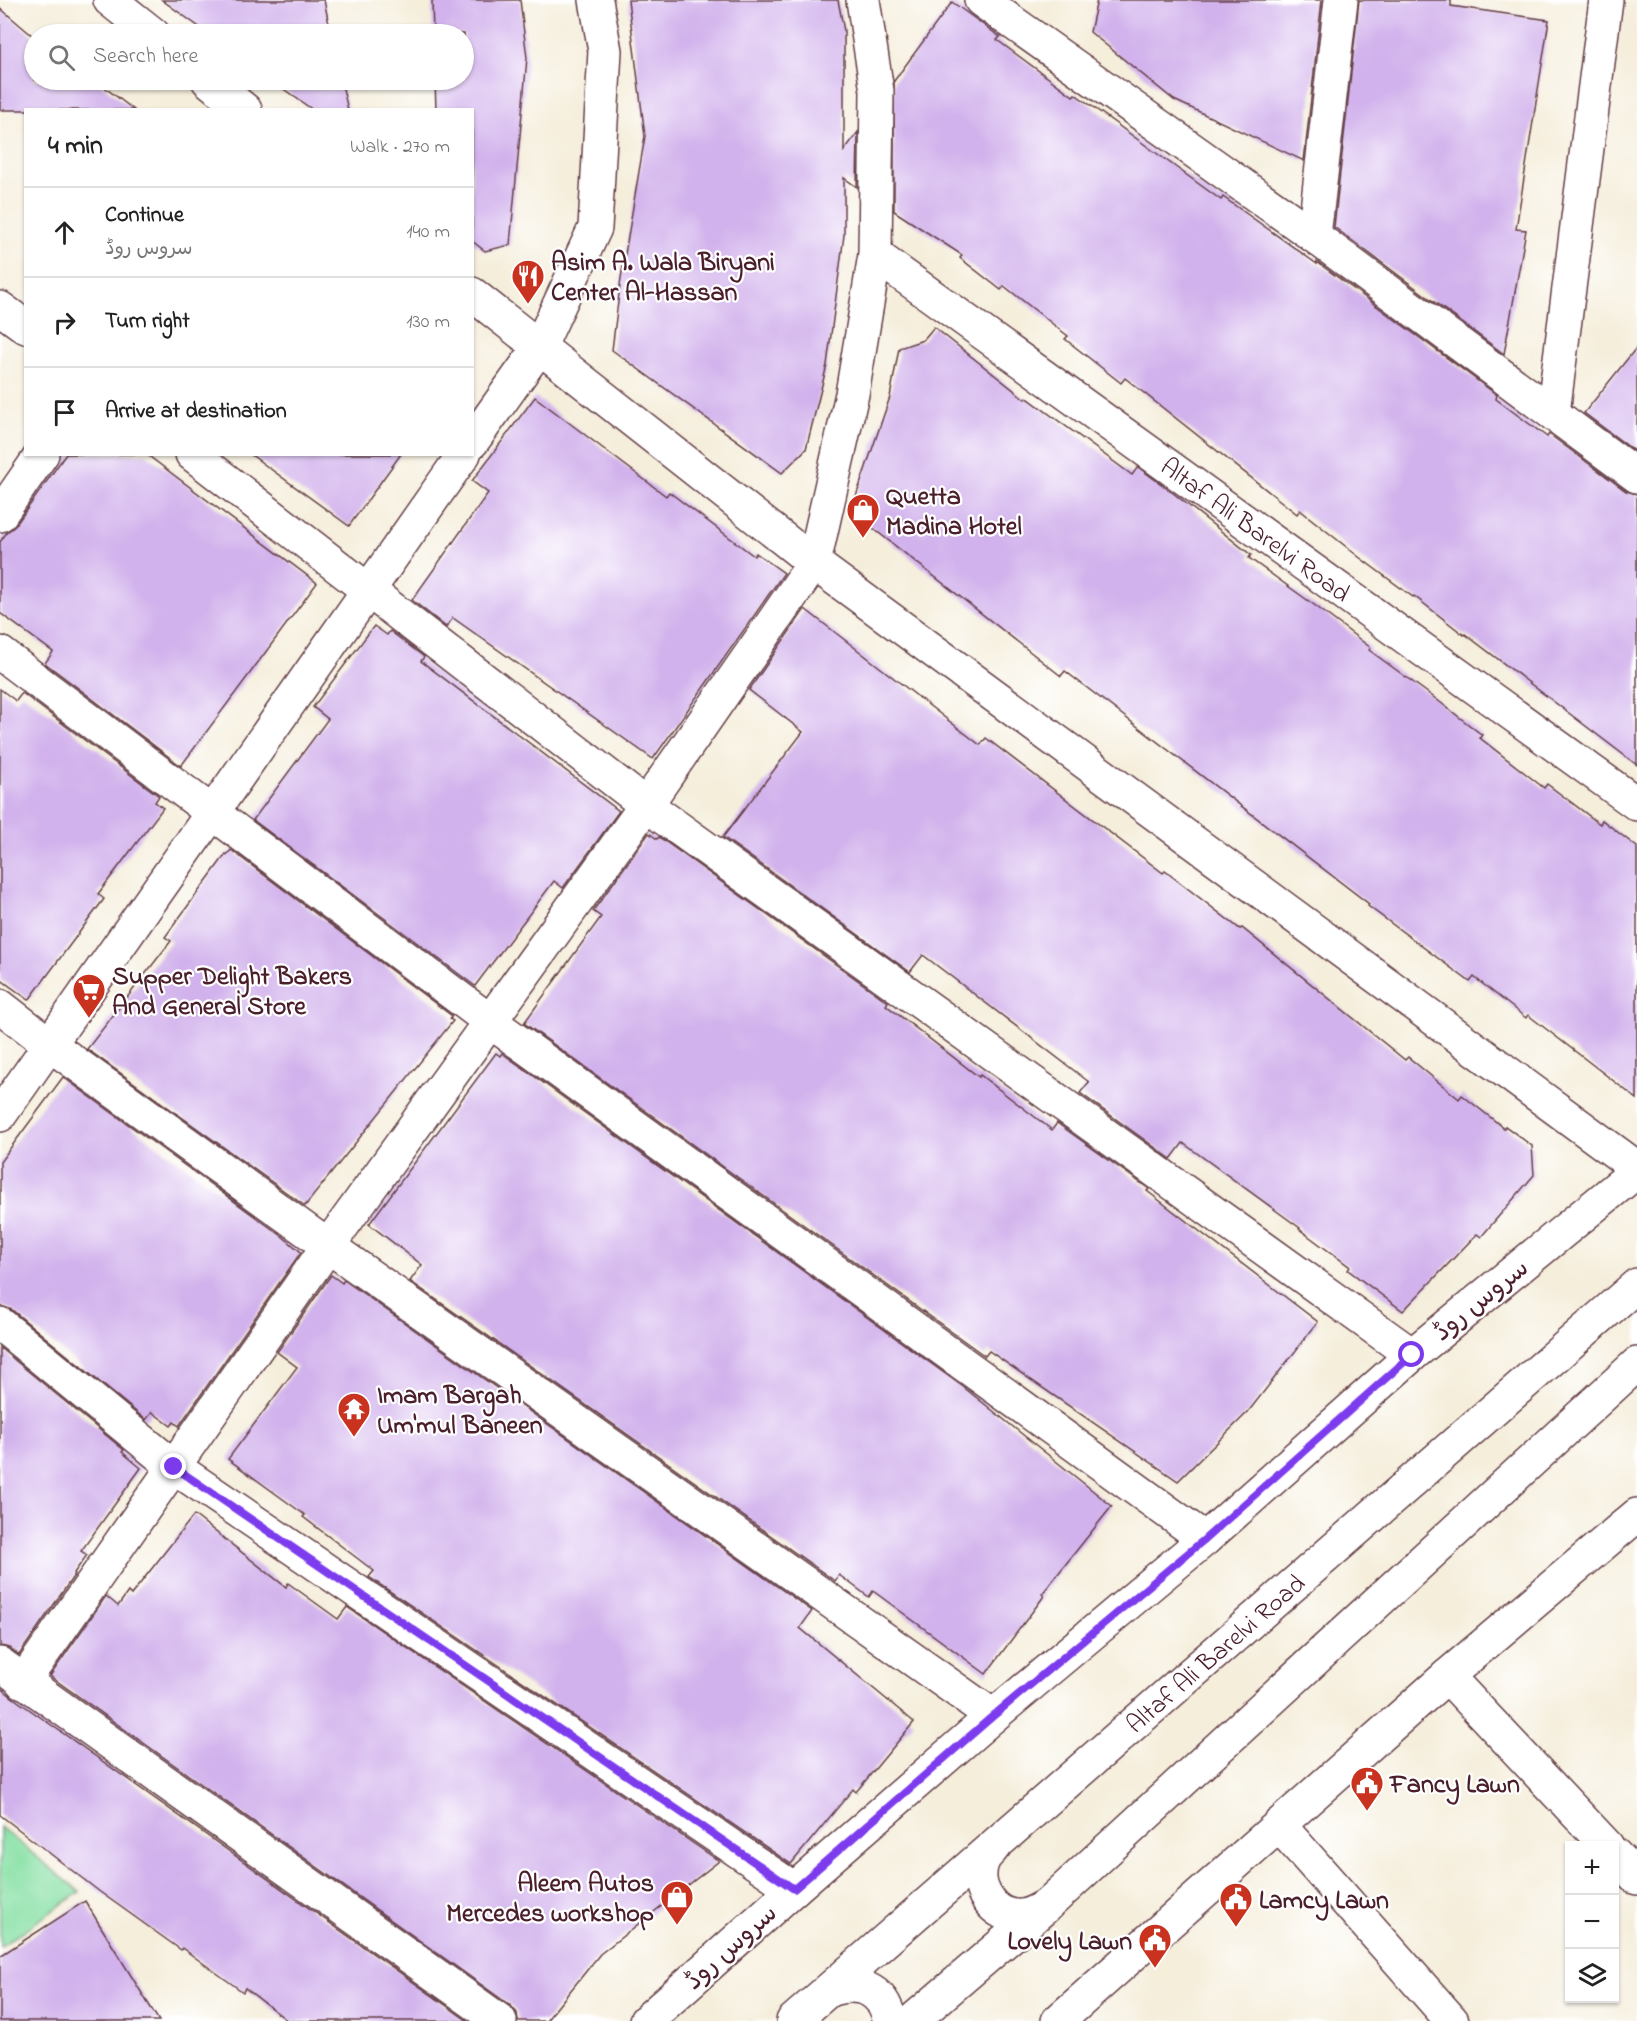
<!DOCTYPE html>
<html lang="en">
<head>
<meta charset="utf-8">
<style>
  :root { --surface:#fff; --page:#f2f2f2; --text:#222; --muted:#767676; --line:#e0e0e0 }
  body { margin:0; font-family:"Indie Flower","Playpen Sans Arabic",sans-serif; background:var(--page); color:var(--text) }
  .controls { position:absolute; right:18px; bottom:18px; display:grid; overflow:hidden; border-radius:0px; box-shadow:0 2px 4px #0004 }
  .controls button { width:54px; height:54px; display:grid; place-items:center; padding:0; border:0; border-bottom:2px solid var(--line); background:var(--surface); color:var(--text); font:30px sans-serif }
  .stop { position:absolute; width:18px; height:18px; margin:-14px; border:4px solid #7c3aed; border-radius:50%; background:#fff }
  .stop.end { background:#7c3aed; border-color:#fff; box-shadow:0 2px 6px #0008 }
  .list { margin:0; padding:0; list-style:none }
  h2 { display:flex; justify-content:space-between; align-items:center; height:78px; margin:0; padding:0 24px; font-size:26px }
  h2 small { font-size:20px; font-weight:400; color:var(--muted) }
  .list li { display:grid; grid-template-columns:39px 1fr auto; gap:18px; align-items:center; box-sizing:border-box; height:90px; padding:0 24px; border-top:2px solid var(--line) }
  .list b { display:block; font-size:22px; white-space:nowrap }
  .list p { margin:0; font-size:20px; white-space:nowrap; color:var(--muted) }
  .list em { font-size:20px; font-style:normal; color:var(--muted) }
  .icon { flex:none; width:33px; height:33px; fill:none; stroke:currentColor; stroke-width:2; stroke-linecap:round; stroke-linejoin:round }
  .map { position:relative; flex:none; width:1637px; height:2021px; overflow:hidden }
  .search { position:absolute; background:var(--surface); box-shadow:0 2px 4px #0004; left:24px; top:24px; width:450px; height:66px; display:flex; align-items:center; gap:15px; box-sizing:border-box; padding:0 21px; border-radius:33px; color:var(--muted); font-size:22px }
  .panel { position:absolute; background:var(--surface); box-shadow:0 2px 4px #0004; left:24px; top:108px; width:450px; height:348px; border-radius:0px }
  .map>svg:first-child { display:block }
</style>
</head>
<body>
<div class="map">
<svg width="1637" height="2021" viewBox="0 0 1637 2021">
  <rect width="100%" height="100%" fill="#fff"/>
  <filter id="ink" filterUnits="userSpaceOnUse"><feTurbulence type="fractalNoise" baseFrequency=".0167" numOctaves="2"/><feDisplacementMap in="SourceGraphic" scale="12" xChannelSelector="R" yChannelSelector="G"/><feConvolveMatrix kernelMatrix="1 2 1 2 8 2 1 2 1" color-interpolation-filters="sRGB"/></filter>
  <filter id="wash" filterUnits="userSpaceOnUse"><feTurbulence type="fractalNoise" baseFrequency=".008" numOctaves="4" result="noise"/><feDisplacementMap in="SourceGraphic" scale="24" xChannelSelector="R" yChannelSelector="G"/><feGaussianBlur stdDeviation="1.35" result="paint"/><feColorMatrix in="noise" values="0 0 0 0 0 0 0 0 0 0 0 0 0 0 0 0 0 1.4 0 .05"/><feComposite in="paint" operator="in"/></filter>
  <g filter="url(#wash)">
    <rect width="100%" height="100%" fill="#f5eedb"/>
    <path fill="#87e0a5" stroke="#688068" stroke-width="1.5" d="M0 1827 80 1892 0 1947Z"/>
    <g id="blocks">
      <g fill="#d2b2ec">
        <path d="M162 0H324L331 34H209Z"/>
        <path d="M432 0H520L527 58 510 245 485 251 472 241V110H436L435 80H464V34H433Z"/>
        <path d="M628 0H838L844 31V151L858 132 857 187 844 178V235L827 365 806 449 782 473 612 350 621 278 645 136Z"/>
        <path d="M1097 0H1322L1304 161 1174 100 1090 32Z"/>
        <path d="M1359 0H1451V6L1549 20 1516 229 1526 230 1504 354 1334 227Z"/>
        <path d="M952 2 1000 37 997 40 1073 96 1075 94 1221 200 1223 197 1317 264V262L1497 395 1496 399 1547 437 1549 434 1626 491 1637 494V765L1465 634 1464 635 1414 596 1413 597 1359 557 1300 510 1297 514 1125 378 1121 383 1065 339 1068 336 1004 286 1001 290 960 258 962 255 894 211V81Z"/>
        <path d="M0 8 34 37V80H95L134 110H0Z"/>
        <path d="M271 80H341L348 110H313Z"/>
        <path d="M934 327 1025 399 1026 397 1132 475 1138 467 1173 493 1251 555 1249 558 1317 607 1371 648 1369 650 1436 699 1482 735 1480 738 1544 788 1547 784 1600 824 1602 820 1637 847V1099L1528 1015 1526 1018 1474 977 1470 982 1368 906 1369 904 1065 671 1061 676 851 511 890 397 899 348 923 340Z"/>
        <path d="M1637 347V453L1584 413Z"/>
        <path d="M535 397 666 496 669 492 754 556 756 553 784 573 653 759 453 618 446 627 412 600 488 493 472 481Z"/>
        <path d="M66 454H146L317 583 181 766 45 663 53 652 0 613V542L7 532 15 526Z"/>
        <path d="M250 454H401L349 526Z"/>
        <path d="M805 609 980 745 986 738 1163 873 1165 871 1240 929 1242 928 1405 1060 1408 1057 1459 1099 1462 1095 1504 1128 1505 1126 1532 1146 1534 1175 1481 1237 1477 1234 1403 1311 1348 1270 1350 1267 1299 1229 1300 1228 1183 1143 1171 1159 1080 1093 1089 1082 923 955 910 972 723 837 803 732 749 690Z"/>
        <path d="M374 626 387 635 390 631 424 657 421 661 619 811 563 888 554 881 475 986 253 820 328 719 313 707Z"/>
        <path d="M0 689 16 701 22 693 159 796 155 802 163 808 98 894 104 899 29 1000 0 979Z"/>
        <path d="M649 833 657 839 659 837 888 1002 886 1005 979 1077 980 1075 1052 1130 1057 1123 1149 1189 1147 1191 1318 1322 1248 1412 1178 1481 989 1351 985 1356 524 1023 601 917 593 911Z"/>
        <path d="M231 850 452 1016 450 1019 453 1021 305 1206 87 1049 171 941 165 937 226 854 227 855Z"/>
        <path d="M496 1053 500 1056 502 1053 962 1386 1112 1506 1042 1594 1044 1596 986 1674 873 1591 869 1597 839 1575 835 1581 410 1281 422 1265 369 1224Z"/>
        <path d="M63 1077 282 1236 301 1252 179 1426 174 1422 171 1426 152 1412 146 1420 12 1310 0 1306V1162Z"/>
        <path d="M331 1275 342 1283 344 1280 812 1611 800 1628 914 1722 856 1792 853 1789 791 1864 369 1577 374 1571 303 1517 305 1515 228 1459 297 1367 277 1352Z"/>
        <path d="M0 1348 124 1450 122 1452 141 1468 81 1551 87 1555 74 1573 75 1574 19 1655 10 1648 0 1646Z"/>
        <path d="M194 1515 286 1587 288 1583 338 1619 347 1607 719 1861 600 1954 546 2021H518L517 2013 511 2006 50 1676 106 1596 118 1606 128 1592 131 1595Z"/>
        <path d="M0 1687 12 1697 468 2021H288L245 1988 243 1992 182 1948 181 1950 100 1892 0 1815Z"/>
        <path d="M85 1901 159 2021H0V1956Z"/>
      </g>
    </g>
  </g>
  <g filter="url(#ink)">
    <use href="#blocks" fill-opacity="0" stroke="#643e45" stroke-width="1.5"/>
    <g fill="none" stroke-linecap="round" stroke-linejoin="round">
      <g stroke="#643e45" stroke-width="36">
        <g id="minor">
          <path d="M981 0 1314 236 1637 476"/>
          <path d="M1314 236 1341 0"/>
          <path d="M875 255 1637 804"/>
          <path d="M0 308 26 327"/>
          <path d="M1553 413 1606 0"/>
          <path d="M472 442 539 348 595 228 605 51 596 0"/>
          <path d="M192 454 646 805 1412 1355"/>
          <path d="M0 515 42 454"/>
          <path d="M0 653 491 1022 1205 1539"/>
          <path d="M0 1006 49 1044 328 1246 993 1716"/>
          <path d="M0 1115 464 454"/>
          <path d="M0 1324 174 1467 794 1889"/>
          <path d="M0 1664 500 2021"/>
          <path d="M1447 1676 1607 1846"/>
          <path d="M23 1682 328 1246 646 805 814 563 852 394 875 255 877 91 863 0"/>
          <path d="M1614 1854 1637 1878"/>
          <path d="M646 2021 794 1889 993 1716 1205 1539 1412 1355 1637 1171"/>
          <path d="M1058 2021 1447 1676 1637 1515"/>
        </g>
      </g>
      <g stroke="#643e45" stroke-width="36">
        <g id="tertiary">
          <path d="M110 0 153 34"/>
          <path d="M208 80 245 110"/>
          <path d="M472 294 814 563 1637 1168"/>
          <path d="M1279 1825 1452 2021"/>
        </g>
      </g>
      <g stroke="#643e45" stroke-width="36">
        <g id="secondary">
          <path d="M992 1849C989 1852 985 1856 983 1860 972 1886 993 1919 1022 1916 1030 1915 1037 1911 1044 1907"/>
          <path d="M829 1990C858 1980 883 1988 890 2021"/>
          <path d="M793 2021 1637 1285"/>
          <path d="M912 2021 1045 1907 1637 1364"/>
        </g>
      </g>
      <use href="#minor" stroke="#fff" stroke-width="33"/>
      <use href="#tertiary" stroke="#fff" stroke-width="33"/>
      <use href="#secondary" stroke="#fff" stroke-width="33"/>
    </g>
  </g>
  <g fill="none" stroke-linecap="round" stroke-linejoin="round" filter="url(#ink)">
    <path stroke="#7c3aed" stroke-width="8" d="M174 1467 794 1889 993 1716 1205 1539 1412 1355"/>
  </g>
  <defs>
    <g id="restaurant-pin" transform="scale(1.725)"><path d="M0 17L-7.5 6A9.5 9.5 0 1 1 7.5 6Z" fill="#c8321e" stroke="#fff"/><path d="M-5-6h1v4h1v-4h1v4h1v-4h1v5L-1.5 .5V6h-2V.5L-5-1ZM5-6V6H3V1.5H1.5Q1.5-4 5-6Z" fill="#fff"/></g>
    <g id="shop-pin" transform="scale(1.725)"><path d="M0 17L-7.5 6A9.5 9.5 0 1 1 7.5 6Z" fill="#c8321e" stroke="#fff"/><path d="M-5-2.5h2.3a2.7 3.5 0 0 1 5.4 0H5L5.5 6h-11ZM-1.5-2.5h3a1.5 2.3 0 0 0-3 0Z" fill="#fff"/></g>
    <g id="supermarket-pin" transform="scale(1.725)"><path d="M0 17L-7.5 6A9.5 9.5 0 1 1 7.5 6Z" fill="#c8321e" stroke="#fff"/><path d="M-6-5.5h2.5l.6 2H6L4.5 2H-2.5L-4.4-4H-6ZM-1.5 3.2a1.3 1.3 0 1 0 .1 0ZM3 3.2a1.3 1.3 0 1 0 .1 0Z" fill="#fff"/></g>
    <g id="temple-pin" transform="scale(1.725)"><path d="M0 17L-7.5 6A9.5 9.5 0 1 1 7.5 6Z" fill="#c8321e" stroke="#fff"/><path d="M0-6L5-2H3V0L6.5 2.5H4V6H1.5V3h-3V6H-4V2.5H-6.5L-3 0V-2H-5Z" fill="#fff"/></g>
    <g id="civic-pin" transform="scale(1.725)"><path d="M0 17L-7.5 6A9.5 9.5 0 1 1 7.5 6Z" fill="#c8321e" stroke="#fff"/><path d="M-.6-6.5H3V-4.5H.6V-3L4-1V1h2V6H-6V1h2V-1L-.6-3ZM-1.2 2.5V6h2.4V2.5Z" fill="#fff"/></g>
  </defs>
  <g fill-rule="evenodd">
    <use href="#restaurant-pin" x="528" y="276"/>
    <use href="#shop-pin" x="863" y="510"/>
    <use href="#supermarket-pin" x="89" y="990"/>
    <use href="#temple-pin" x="354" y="1409"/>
    <use href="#civic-pin" x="1367" y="1783"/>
    <use href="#shop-pin" x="677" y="1897"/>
    <use href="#civic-pin" x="1236" y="1899"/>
    <use href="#civic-pin" x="1155" y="1940"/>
  </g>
  <g text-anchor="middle" stroke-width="4.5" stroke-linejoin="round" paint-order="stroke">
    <g font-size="26" font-weight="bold" fill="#4a1f2b" stroke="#fff" text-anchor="start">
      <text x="551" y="270">Asim A. Wala Biryani<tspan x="551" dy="30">Center Al-Hassan</tspan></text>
      <text x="886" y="504">Quetta<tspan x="886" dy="30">Madina Hotel</tspan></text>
      <text x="112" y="984">Supper Delight Bakers<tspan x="112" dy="30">And General Store</tspan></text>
      <text x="377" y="1403">Imam Bargah<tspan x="377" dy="30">Um'mul Baneen</tspan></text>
      <text x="1390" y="1792">Fancy Lawn</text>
      <text x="654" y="1891" text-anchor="end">Aleem Autos<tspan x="654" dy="30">Mercedes workshop</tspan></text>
      <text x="1259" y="1908">Lamcy Lawn</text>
      <text x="1132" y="1949" text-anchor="end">Lovely Lawn</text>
    </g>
    <g font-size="26" fill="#4a1f2b" stroke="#fff">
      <text transform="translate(1256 529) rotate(36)" y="9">Altaf Ali Barelvi Road</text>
      <text transform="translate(1480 1299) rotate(-39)" y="9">سروس روڈ</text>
      <text transform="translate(1215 1653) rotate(-41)" y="9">Altaf Ali Barelvi Road</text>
      <text transform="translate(730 1946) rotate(-42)" y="9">سروس روڈ</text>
    </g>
  </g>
</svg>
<div class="controls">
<button>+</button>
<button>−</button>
<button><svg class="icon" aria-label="layers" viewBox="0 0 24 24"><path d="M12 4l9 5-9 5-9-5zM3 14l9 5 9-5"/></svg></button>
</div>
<div class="stop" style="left:1412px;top:1355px"></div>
<div class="stop end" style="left:174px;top:1467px"></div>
<div class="search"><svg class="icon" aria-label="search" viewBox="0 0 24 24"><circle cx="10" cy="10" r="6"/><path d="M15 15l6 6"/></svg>Search here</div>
<section class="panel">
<h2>4 min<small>Walk · 270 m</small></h2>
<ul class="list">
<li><svg class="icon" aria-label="ahead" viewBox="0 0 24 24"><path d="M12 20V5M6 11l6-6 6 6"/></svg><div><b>Continue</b><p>سروس روڈ</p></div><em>140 m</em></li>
<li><svg class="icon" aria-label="right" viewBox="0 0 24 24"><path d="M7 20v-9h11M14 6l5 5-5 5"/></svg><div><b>Turn right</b></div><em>130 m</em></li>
<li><svg class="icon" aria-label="arrive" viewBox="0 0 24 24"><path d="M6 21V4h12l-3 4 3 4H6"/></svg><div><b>Arrive at destination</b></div></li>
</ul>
</section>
</div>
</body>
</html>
